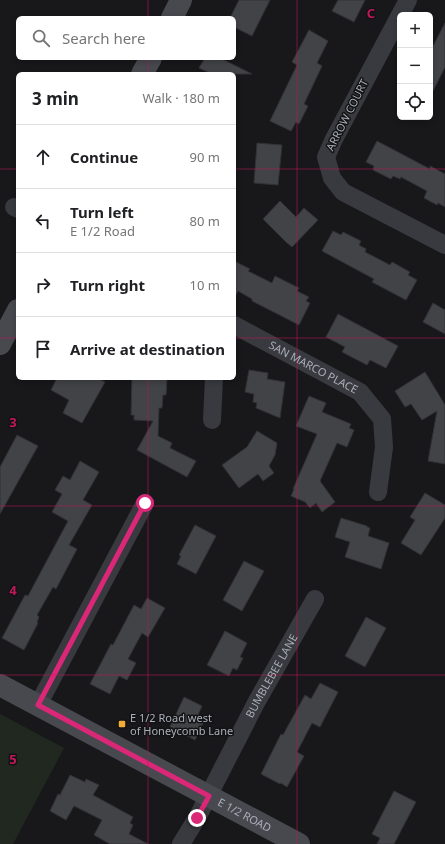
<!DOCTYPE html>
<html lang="en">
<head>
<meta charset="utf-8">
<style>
  :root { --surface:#fff; --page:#f6f6f6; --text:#202124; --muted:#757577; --line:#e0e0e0 }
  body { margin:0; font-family:"Noto Sans",sans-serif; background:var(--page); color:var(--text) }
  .controls { position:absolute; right:12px; top:12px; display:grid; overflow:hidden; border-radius:6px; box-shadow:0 2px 6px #0003 }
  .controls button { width:36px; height:36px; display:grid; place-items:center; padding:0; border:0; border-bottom:1px solid var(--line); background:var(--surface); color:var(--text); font:20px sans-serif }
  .stop { position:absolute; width:12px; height:12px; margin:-9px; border:3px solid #db2777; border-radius:50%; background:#fff }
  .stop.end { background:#db2777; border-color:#fff; box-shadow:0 1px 4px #0008 }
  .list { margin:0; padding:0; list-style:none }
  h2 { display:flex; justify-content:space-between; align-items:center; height:52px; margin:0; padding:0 16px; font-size:17px }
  h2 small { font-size:13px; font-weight:400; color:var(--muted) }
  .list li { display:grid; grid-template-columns:26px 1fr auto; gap:12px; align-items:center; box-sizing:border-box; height:64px; padding:0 16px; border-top:1px solid var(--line) }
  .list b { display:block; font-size:15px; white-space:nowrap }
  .list p { margin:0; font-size:13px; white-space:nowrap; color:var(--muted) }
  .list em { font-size:13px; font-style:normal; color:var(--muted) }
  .icon { flex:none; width:22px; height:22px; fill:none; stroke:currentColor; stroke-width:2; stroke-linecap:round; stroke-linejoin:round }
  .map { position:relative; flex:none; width:445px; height:844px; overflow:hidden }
  .search { position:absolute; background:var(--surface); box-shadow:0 2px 6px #0003; left:16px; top:16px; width:220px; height:44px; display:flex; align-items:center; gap:10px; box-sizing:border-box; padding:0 14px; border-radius:6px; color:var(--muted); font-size:15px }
  .panel { position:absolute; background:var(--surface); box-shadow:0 2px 6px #0003; left:16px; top:72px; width:220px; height:308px; border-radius:6px }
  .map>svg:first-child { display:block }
</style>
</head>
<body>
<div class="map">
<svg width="445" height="844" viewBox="0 0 445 844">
  <rect width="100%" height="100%" fill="#18181a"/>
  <path fill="#202820" d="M0 714 64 748 13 844H0Z"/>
  <g fill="#424347" stroke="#323236">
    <path d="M239 0H270L252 36 234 27V18H230Z"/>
    <path d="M338 0H365L354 22 332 11Z"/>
    <path d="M445 23V67L430 97V52Z"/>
    <path d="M309 30 328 41 317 63 322 66 304 104 308 106 299 124 296 122 291 131 270 121 297 65 292 62Z"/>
    <path d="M205 58H220L252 74H212L199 68Z"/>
    <path d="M377 141 430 169V166L445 174V207L438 203 437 205 424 198 427 191 401 177 400 179 393 176 391 179 373 170 374 166 366 162Z"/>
    <path d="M257 143 282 145 278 185 254 183Z"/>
    <path d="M280 201 296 217 304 208 318 220 292 247 286 242 263 219Z"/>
    <path d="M333 231 341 235 343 232 361 241 359 245 366 249 365 252 390 265 392 262 410 272 408 275 417 280 406 300 372 282 374 279 322 251Z"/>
    <path d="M234 261 250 269 248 271 272 283 275 276 299 288 297 291 309 297 306 301 310 303 299 325 252 301V299L238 291 234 298Z"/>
    <path d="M433 303 445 310V334L423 322Z"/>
    <path d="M338 314 398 346 386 368 370 360 367 365 342 352 345 347 326 337Z"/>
    <path d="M249 370 268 373 267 379 285 382 280 418 256 408 257 403 253 402 254 394 245 392Z"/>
    <path d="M425 372 445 405V464L428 461 437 411 422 420 411 404 405 407 395 391Z"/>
    <path d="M57 378H97L105 382 82 423 63 413 69 400 51 390Z"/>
    <path d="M132 378H167L166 395H163L162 408H159L158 436 172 443 170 448 196 461 187 477 137 450 153 421 134 420V415H131Z"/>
    <path d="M309 396 326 403 322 412 351 424 349 428 354 430 347 447 337 443 320 481 335 502 322 512 316 503 310 508 305 502 291 496 294 489H293L317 434 296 426Z"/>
    <path d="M257 431 277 443 275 455 269 466 274 473 263 481 258 474 239 488 222 465 247 447Z"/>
    <path d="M17 435 38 446 0 514V467Z"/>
    <path d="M80 461 99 472 83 500 92 505 69 545 77 549 56 589 53 587 37 615 39 617 37 622 38 623 24 650 2 638 25 595 28 596 68 521 52 512 62 494 55 490 63 476 70 480Z"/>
    <path d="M425 493 445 505V518L421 555 401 543 415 520 410 517Z"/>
    <path d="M341 518 367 526V527L370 528 368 536 389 543 381 569 345 557 350 542 335 537Z"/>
    <path d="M195 525 216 536 196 574 177 564 181 556 179 555Z"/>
    <path d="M244 561 264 571 242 611 223 600Z"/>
    <path d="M147 598 165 608 148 637 142 633 128 659 136 663 127 680 119 676 110 694 90 684 111 644 113 645 134 605 141 609Z"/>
    <path d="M366 617 386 628 365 667 345 656Z"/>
    <path d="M225 631 247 643 240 657 243 658 237 670 233 668 229 676 207 665Z"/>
    <path d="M320 683 338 692 320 727 312 723 297 752 304 756 287 787 281 783 280 784 261 774 281 734 283 735 305 695 311 699Z"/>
    <path d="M184 697 202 706 197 717 204 721 195 740 170 727Z"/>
    <path d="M70 775 85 782 86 779 99 785 93 795 133 817 130 823 133 825 129 834 148 844H110L94 835 102 820 74 806 66 820 50 811 58 794 60 795Z"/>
    <path d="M394 791 416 802 394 844H377L380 838 372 834Z"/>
  </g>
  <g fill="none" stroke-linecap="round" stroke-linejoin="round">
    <g stroke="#393a3f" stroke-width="18">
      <path d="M408 0 334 139 326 157 332 178 343 192 445 245"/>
      <path d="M14 207 18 209"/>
      <path id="s1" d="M234 325 360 392 382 419 384 447 378 492"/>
      <path d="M212 420 214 378"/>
      <path d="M38 705 145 503"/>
      <path id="s2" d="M181 844 197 818 257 701 315 599"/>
    </g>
    <g stroke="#47494f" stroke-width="22">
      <path d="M172 18 181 0"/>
      <path d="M142 74 151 58"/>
      <path d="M0 344 18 310"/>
      <path id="s3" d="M0 685 299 844"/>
    </g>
  </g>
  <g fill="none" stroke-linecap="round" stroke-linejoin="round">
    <path stroke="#db2777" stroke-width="5" d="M145 503 38 705 209 796 197 818"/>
  </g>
  <path fill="none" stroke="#c2185b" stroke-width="1" stroke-opacity="0.55" d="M148 0V18M297 0V844M148 58V74M0 169H18M234 169H445M0 338H18M234 338H445M148 378V844M0 506H445M0 675H445"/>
  <rect fill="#f2ab37" stroke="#131315" stroke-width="1.5" x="118" y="720" width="8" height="8" rx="2"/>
  <g text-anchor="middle" stroke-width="3" stroke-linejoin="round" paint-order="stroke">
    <g font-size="11" fill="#aaafba" stroke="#131315">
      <text transform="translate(347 115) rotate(-63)" y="4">ARROW COURT</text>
      <text dy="4" stroke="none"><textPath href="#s1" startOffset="90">SAN MARCO PLACE</textPath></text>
      <text dy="4" stroke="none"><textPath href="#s2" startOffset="191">BUMBLEBEE LANE</textPath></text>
      <text dy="4" stroke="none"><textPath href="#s3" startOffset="277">E 1/2 ROAD</textPath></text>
    </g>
    <g font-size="11" fill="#aaafba" stroke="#131315" text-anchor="start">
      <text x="130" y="722">E 1/2 Road west<tspan x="130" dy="13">of Honeycomb Lane</tspan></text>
    </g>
  </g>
  <g font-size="13" text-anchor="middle" font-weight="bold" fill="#c2185b" stroke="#131315" stroke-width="3" stroke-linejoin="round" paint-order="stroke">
    <text x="371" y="18">C</text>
    <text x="13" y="427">3</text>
    <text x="13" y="595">4</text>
    <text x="13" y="764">5</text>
  </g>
</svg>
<div class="controls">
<button>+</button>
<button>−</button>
<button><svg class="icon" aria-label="locate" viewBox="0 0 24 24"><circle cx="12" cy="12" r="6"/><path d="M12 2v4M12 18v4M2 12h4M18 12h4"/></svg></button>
</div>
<div class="stop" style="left:145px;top:503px"></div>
<div class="stop end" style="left:197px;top:818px"></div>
<div class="search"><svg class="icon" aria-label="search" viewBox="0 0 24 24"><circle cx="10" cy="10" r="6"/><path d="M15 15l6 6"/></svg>Search here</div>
<section class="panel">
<h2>3 min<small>Walk · 180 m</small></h2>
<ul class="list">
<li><svg class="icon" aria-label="ahead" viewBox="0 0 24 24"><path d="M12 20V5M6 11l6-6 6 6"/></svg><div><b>Continue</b></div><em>90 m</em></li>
<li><svg class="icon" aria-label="left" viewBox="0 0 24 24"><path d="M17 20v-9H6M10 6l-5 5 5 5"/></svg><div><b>Turn left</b><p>E 1/2 Road</p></div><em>80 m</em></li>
<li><svg class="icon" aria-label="right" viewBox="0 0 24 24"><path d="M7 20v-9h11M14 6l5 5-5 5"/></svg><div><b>Turn right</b></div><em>10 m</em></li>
<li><svg class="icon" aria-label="arrive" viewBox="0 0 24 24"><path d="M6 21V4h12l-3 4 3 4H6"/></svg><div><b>Arrive at destination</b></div></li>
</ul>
</section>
</div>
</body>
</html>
